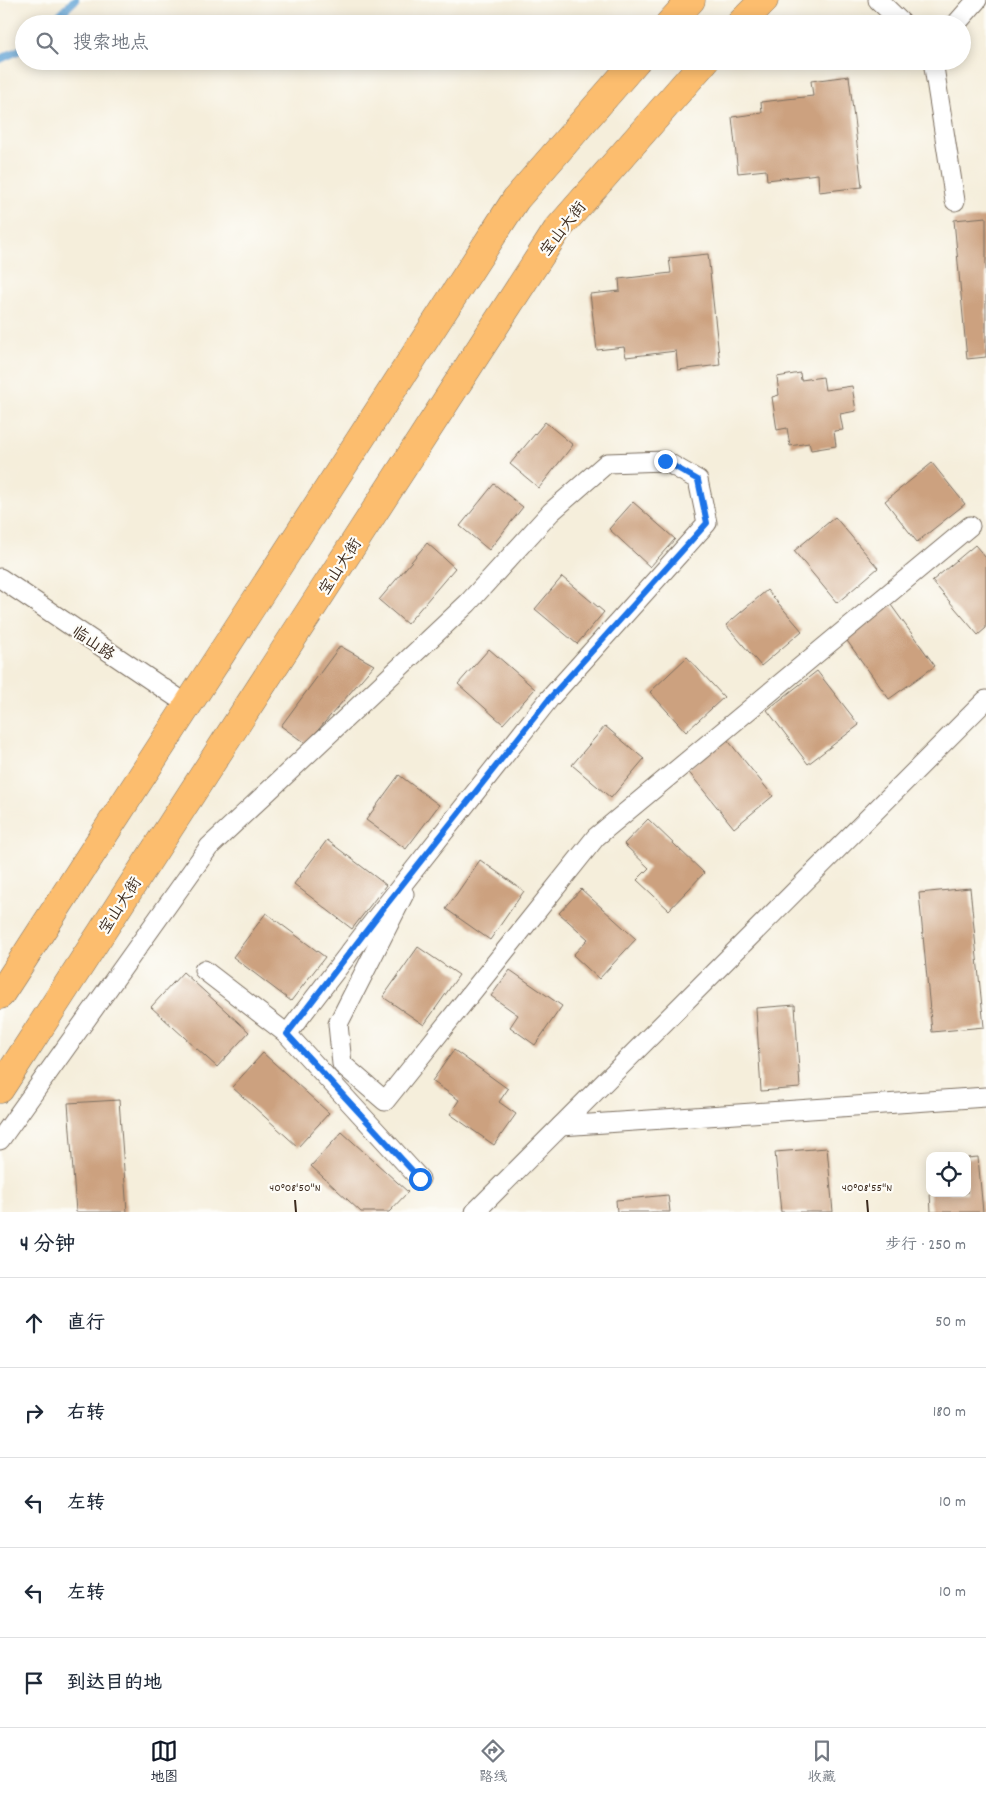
<!DOCTYPE html>
<html lang="zh">
<head>
<meta charset="utf-8">
<style>
  :root { --surface:#fff; --page:#f6f6f7; --text:#1f2937; --muted:#747a83; --line:#e0e1e3; --accent:#111827 }
  body { margin:0; font-family:Dekko,"LXGW WenKai TC",sans-serif; background:var(--page); color:var(--text) }
  .controls { position:absolute; right:15px; bottom:15px; display:grid; overflow:hidden; border-radius:10px; box-shadow:0 2px 12px #0003 }
  .controls button { width:45px; height:45px; display:grid; place-items:center; padding:0; border:0; border-bottom:1px solid var(--line); background:var(--surface); color:var(--text); font:25px sans-serif }
  .stop { position:absolute; width:15px; height:15px; margin:-11px; border:4px solid #1a73e8; border-radius:50%; background:#fff }
  .stop.end { background:#1a73e8; border-color:#fff; box-shadow:0 1px 5px #0008 }
  .list { margin:0; padding:0; list-style:none }
  h2 { display:flex; justify-content:space-between; align-items:center; height:65px; margin:0; padding:0 20px; font-size:21px }
  h2 small { font-size:16px; font-weight:400; color:var(--muted) }
  .list li { display:grid; grid-template-columns:32px 1fr auto; gap:15px; align-items:center; box-sizing:border-box; height:90px; padding:0 20px; border-top:1px solid var(--line) }
  .list b { display:block; font-size:19px; white-space:nowrap }
  .list em { font-size:16px; font-style:normal; color:var(--muted) }
  .icon { flex:none; width:28px; height:28px; fill:none; stroke:currentColor; stroke-width:2; stroke-linecap:round; stroke-linejoin:round }
  .map { position:relative; flex:none; width:986px; height:1212px; overflow:hidden }
  .search { position:absolute; background:var(--surface); box-shadow:0 2px 12px #0003; left:15px; right:15px; top:15px; height:55px; display:flex; align-items:center; gap:12px; box-sizing:border-box; padding:0 18px; border-radius:28px; color:var(--muted); font-size:19px }
  .sheet { height:515px; background:var(--surface) }
  nav { display:flex; justify-content:space-around; align-items:center; box-sizing:border-box; height:70px; border-top:1px solid var(--line); background:var(--surface); font-size:14px; color:var(--muted) }
  nav a { display:grid; justify-items:center; gap:2px }
  nav .on { color:var(--accent) }
  .map>svg:first-child { display:block }
</style>
</head>
<body>
<div class="map">
<svg width="986" height="1212" viewBox="0 0 986 1212">
  <rect width="100%" height="100%" fill="#fdfcf7"/>
  <filter id="ink" filterUnits="userSpaceOnUse"><feTurbulence type="fractalNoise" baseFrequency=".02" numOctaves="2"/><feDisplacementMap in="SourceGraphic" scale="10" xChannelSelector="R" yChannelSelector="G"/><feConvolveMatrix kernelMatrix="1 2 1 2 8 2 1 2 1" color-interpolation-filters="sRGB"/></filter>
  <filter id="wash" filterUnits="userSpaceOnUse"><feTurbulence type="fractalNoise" baseFrequency=".0096" numOctaves="4" result="noise"/><feDisplacementMap in="SourceGraphic" scale="20" xChannelSelector="R" yChannelSelector="G"/><feGaussianBlur stdDeviation="1.12" result="paint"/><feColorMatrix in="noise" values="0 0 0 0 0 0 0 0 0 0 0 0 0 0 0 0 0 1.4 0 .05"/><feComposite in="paint" operator="in"/></filter>
  <g filter="url(#wash)">
    <rect width="100%" height="100%" fill="#f5eedb"/>
    <g fill="none" stroke-linecap="round" stroke-linejoin="round">
      <g stroke="#61a3d5" stroke-width="8">
        <path d="M50 24 75 0"/>
        <path d="M0 59 24 48"/>
      </g>
    </g>
    <g id="blocks">
      <g fill="#cca17f">
        <path d="M849 76 862 187 819 192 818 174 767 180 766 170 738 173 732 117 762 113 761 102 813 96 811 81Z"/>
        <path d="M986 217V357L967 359 954 220Z"/>
        <path d="M708 254 720 365 678 370 676 351 626 357 624 347 597 350 590 294 620 291 619 279 671 273 669 258Z"/>
        <path d="M800 373 801 380 823 377 825 390 852 386 856 411 840 414 843 430 834 431 836 446 811 450 809 443 790 446 787 428 777 430 772 397 779 395 777 377Z"/>
        <path d="M545 422 573 445 539 488 510 464Z"/>
        <path d="M932 463 965 504 917 542 885 501Z"/>
        <path d="M494 484 523 507 489 550 460 526Z"/>
        <path d="M633 502 675 539 650 567 609 529Z"/>
        <path d="M835 517 878 568 837 603 794 551Z"/>
        <path d="M427 543 455 568 407 624 379 600Z"/>
        <path d="M975 545 986 558V628L978 635 932 581Z"/>
        <path d="M562 577 604 612 577 644 535 609Z"/>
        <path d="M767 590 802 631 761 666 726 625Z"/>
        <path d="M891 605 935 666 889 699 845 638Z"/>
        <path d="M340 646 374 665 306 744 281 726Z"/>
        <path d="M489 649 535 689 503 724 458 684Z"/>
        <path d="M687 657 724 697 686 732 650 692Z"/>
        <path d="M817 671 859 725 808 764 767 710Z"/>
        <path d="M605 726 644 759 611 798 572 765Z"/>
        <path d="M726 738 773 796 734 828 687 770Z"/>
        <path d="M399 775 439 805 406 849 366 820Z"/>
        <path d="M648 819 704 873 669 910 637 880 649 868 624 844Z"/>
        <path d="M327 840 386 885 352 929 294 884Z"/>
        <path d="M480 860 524 891 490 940 446 909Z"/>
        <path d="M970 888 984 1027 932 1032 919 893Z"/>
        <path d="M581 889 636 939 599 979 573 955 588 939 559 913Z"/>
        <path d="M266 913 325 957 291 1001 233 957Z"/>
        <path d="M418 947 459 975 424 1025 383 997Z"/>
        <path d="M510 970 562 1006 535 1045 510 1027 518 1015 491 996Z"/>
        <path d="M183 972 249 1032 217 1067 151 1007Z"/>
        <path d="M795 1005 800 1088 761 1091 756 1008Z"/>
        <path d="M454 1050 508 1089 499 1102 516 1114 494 1145 450 1114 459 1100 432 1081Z"/>
        <path d="M263 1053 329 1113 298 1147 232 1087Z"/>
        <path d="M119 1100 127 1212H76L68 1103Z"/>
        <path d="M342 1132 408 1192 389 1212H361L311 1166Z"/>
        <path d="M827 1148 833 1212H781L775 1152Z"/>
        <path d="M978 1157 983 1212H931L930 1193H967V1158Z"/>
        <path d="M668 1195 670 1212H617L616 1200Z"/>
      </g>
    </g>
  </g>
  <g filter="url(#ink)">
    <use href="#blocks" fill-opacity="0" stroke="#7c6f60" stroke-width="1"/>
    <g fill="none" stroke-linecap="round" stroke-linejoin="round">
      <g stroke="#7c6f60" stroke-width="21">
        <g id="street">
          <path d="M878 0 903 24"/>
          <path d="M956 24 977 0"/>
          <path d="M933 61 955 201"/>
          <path d="M0 578 188 705"/>
          <path d="M404 894 338 1024 342 1064 385 1101 596 837 970 526"/>
          <path d="M204 970 287 1034"/>
          <path d="M561 1126 986 1097"/>
          <path d="M0 1140 209 847 468 603 551 512 607 463 665 461 698 480 707 523 549 699 383 909 287 1034 420 1179"/>
          <path d="M475 1212 986 700"/>
        </g>
      </g>
      <g stroke="#7c6f60" stroke-width="29">
        <g id="primary">
          <path d="M669 24 691 0"/>
          <path d="M740 24 764 0"/>
          <path d="M0 995 516 199 636 61"/>
          <path d="M0 1089 557 230 705 61"/>
        </g>
      </g>
      <use href="#street" stroke="#fff" stroke-width="19"/>
      <use href="#primary" stroke="#fcbd6e" stroke-width="28"/>
    </g>
  </g>
  <g fill="none" stroke-linecap="round" stroke-linejoin="round" filter="url(#ink)">
    <path stroke="#1a73e8" stroke-width="6" d="M420 1179 287 1034 383 909 549 699 707 523 698 480 665 461"/>
  </g>
  <path fill="none" stroke="#3b2a1e" stroke-width="2" d="M295 1200 296 1212M867 1200 868 1212"/>
  <g text-anchor="middle" stroke-width="4.5" stroke-linejoin="round" paint-order="stroke">
    <g font-size="16" fill="#3b2a1e" stroke="#fdfcf7">
      <text transform="translate(562 228) rotate(-52)" y="6">宝山大街</text>
      <text transform="translate(339 566) rotate(-57)" y="6">宝山大街</text>
      <text transform="translate(94 642) rotate(34)" y="6">临山路</text>
      <text transform="translate(119 905) rotate(-57)" y="6">宝山大街</text>
    </g>
  </g>
  <g font-size="12" text-anchor="middle" fill="#3b2a1e" stroke="#fdfcf7" stroke-width="4.5" stroke-linejoin="round" paint-order="stroke">
    <text x="295" y="1191">40°08'50"N</text>
    <text x="867" y="1191">40°08'55"N</text>
  </g>
</svg>
<div class="controls">
<button><svg class="icon" aria-label="locate" viewBox="0 0 24 24"><circle cx="12" cy="12" r="6"/><path d="M12 2v4M12 18v4M2 12h4M18 12h4"/></svg></button>
</div>
<div class="stop" style="left:420px;top:1179px"></div>
<div class="stop end" style="left:665px;top:461px"></div>
<div class="search"><svg class="icon" aria-label="search" viewBox="0 0 24 24"><circle cx="10" cy="10" r="6"/><path d="M15 15l6 6"/></svg>搜索地点</div>
</div>
<section class="sheet">
<h2>4 分钟<small>步行 · 250 m</small></h2>
<ul class="list">
<li><svg class="icon" aria-label="ahead" viewBox="0 0 24 24"><path d="M12 20V5M6 11l6-6 6 6"/></svg><div><b>直行</b></div><em>50 m</em></li>
<li><svg class="icon" aria-label="right" viewBox="0 0 24 24"><path d="M7 20v-9h11M14 6l5 5-5 5"/></svg><div><b>右转</b></div><em>180 m</em></li>
<li><svg class="icon" aria-label="left" viewBox="0 0 24 24"><path d="M17 20v-9H6M10 6l-5 5 5 5"/></svg><div><b>左转</b></div><em>10 m</em></li>
<li><svg class="icon" aria-label="left" viewBox="0 0 24 24"><path d="M17 20v-9H6M10 6l-5 5 5 5"/></svg><div><b>左转</b></div><em>10 m</em></li>
<li><svg class="icon" aria-label="arrive" viewBox="0 0 24 24"><path d="M6 21V4h12l-3 4 3 4H6"/></svg><div><b>到达目的地</b></div></li>
</ul>
</section>
<nav>
<a class="on"><svg class="icon" aria-label="map" viewBox="0 0 24 24"><path d="M3 6l6-2 6 2 6-2v14l-6 2-6-2-6 2zM9 4v14M15 6v14"/></svg>地图</a>
<a><svg class="icon" aria-label="directions" viewBox="0 0 24 24"><path d="M12 3l9 9-9 9-9-9zM9 14v-3h6M13 9l2 2-2 2"/></svg>路线</a>
<a><svg class="icon" aria-label="saved" viewBox="0 0 24 24"><path d="M7 4h10v16l-5-4-5 4z"/></svg>收藏</a>
</nav>
</body>
</html>
